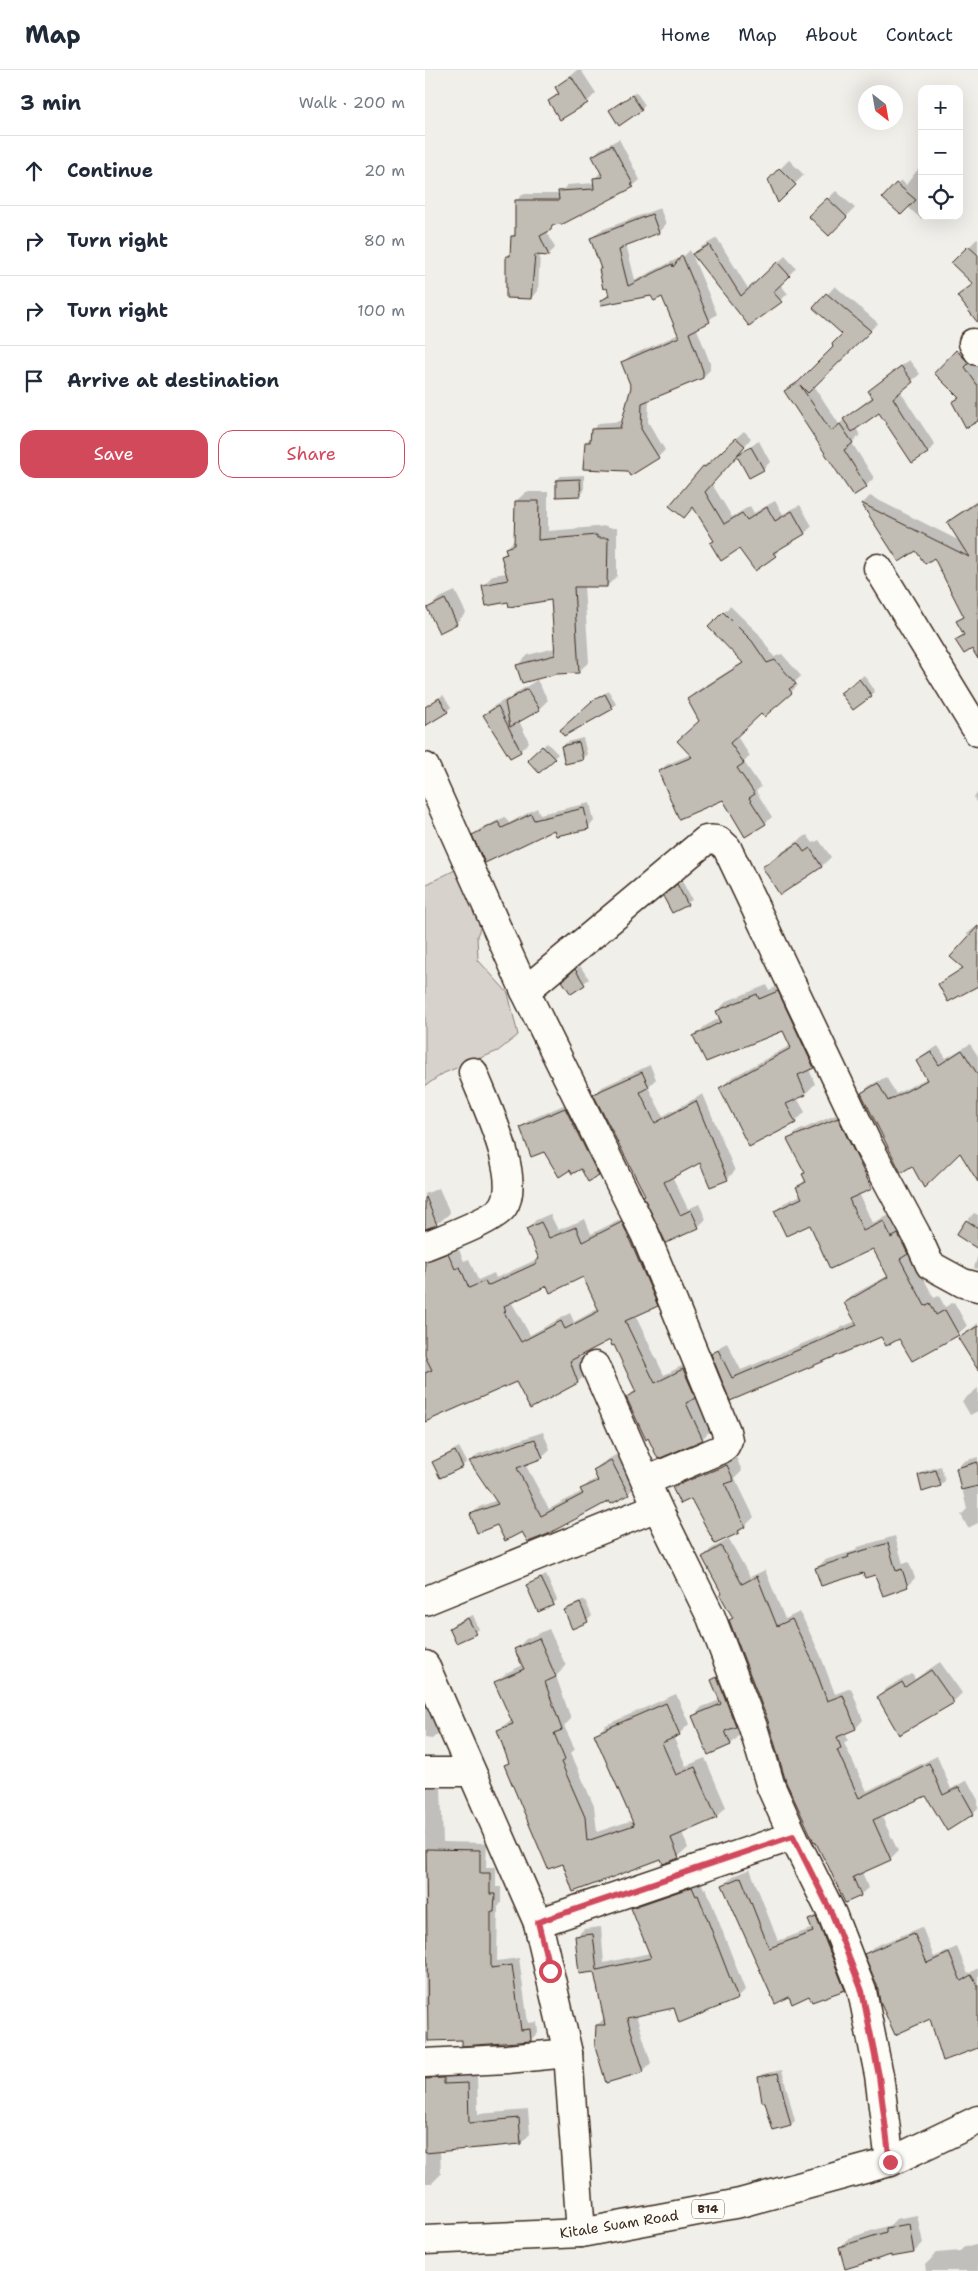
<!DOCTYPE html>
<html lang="en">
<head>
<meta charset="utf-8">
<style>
  :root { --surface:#fff; --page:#f6f6f7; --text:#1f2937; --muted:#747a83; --line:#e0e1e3; --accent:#d1495b }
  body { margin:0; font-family:"Shantell Sans",sans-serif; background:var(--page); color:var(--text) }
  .controls { position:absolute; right:15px; top:15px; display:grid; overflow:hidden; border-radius:10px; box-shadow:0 5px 20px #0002 }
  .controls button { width:45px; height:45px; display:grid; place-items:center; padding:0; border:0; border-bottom:1px solid var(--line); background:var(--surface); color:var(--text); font:25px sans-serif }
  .compass { position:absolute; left:433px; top:15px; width:45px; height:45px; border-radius:50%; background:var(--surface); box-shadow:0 5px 20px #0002; rotate:149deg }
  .stop { position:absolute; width:15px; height:15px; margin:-11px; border:4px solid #d1495b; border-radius:50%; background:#fff }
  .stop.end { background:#d1495b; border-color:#fff; box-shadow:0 1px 5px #0008 }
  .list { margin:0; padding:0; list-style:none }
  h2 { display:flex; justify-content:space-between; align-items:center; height:65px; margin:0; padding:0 20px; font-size:21px }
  h2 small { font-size:16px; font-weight:400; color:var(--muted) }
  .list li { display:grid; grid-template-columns:32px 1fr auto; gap:15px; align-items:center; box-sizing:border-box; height:70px; padding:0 20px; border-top:1px solid var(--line) }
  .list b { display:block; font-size:19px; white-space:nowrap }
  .list em { font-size:16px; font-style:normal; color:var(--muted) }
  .actions { display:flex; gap:10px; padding:15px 20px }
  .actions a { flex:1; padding:11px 0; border:1px solid var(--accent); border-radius:15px; text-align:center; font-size:18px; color:var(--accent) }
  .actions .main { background:var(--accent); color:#fff }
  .icon { flex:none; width:28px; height:28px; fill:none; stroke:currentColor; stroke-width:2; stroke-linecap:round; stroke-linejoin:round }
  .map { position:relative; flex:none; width:553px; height:2201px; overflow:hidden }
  header { display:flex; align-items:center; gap:30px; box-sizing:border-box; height:70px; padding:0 25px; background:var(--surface); border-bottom:1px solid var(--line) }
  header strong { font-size:24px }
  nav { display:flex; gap:28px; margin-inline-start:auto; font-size:18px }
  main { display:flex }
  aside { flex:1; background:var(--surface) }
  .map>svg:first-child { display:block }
</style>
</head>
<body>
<header>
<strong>Map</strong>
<nav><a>Home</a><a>Map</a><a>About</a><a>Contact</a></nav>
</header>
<main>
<aside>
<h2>3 min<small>Walk · 200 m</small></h2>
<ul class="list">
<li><svg class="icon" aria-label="ahead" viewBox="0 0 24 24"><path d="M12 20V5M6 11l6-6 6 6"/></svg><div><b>Continue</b></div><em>20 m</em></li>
<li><svg class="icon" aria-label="right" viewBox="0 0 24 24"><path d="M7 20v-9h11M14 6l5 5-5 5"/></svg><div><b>Turn right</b></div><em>80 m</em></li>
<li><svg class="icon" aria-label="right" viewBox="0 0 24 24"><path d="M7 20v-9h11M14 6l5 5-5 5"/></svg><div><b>Turn right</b></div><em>100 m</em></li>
<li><svg class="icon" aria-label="arrive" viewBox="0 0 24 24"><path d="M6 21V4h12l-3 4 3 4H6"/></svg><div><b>Arrive at destination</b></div></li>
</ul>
<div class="actions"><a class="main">Save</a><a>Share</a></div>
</aside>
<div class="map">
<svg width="553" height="2201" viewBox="0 0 553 2201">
  <rect width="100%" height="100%" fill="#f1efea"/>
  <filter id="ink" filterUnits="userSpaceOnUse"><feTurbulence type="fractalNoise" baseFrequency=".02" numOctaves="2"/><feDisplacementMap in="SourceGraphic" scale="10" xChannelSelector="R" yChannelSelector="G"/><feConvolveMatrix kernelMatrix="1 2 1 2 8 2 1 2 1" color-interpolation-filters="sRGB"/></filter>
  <g filter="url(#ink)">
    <path fill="#d7d2cc" stroke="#897e75" d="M30 800 58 851 52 866 53 890 83 923 93 965 73 981 19 1003 0 1016V815Z"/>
    <g fill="#0003" fill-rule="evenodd">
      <path d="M152 0H156L171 23 162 32H124L133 22 131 17Z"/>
      <path d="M211 22 220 35 216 39 190 36Z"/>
      <path d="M194 69 215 110 208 116 138 153H132L122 161 130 178 123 185 115 184 113 221 106 228 82 187 86 183 87 166 91 163V131L98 124H135L142 115 170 113 169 109 177 101 168 86 175 79Z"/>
      <path d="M364 90 379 105 353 130 344 110Z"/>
      <path d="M497 94 498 146 496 149 483 137 459 128 476 110 481 115Z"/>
      <path d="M411 121 430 138 404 164 385 146Z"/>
      <path d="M235 138 241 154 234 162 201 174 210 210 254 188 255 190 265 180 292 244 272 259 285 293V300L278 307 224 329 223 352 240 380 233 387 202 400 161 372 166 367 167 360 174 353 198 351 208 317 198 293 205 286 254 264 237 225 176 231 185 223 175 200 177 198 167 168 174 161Z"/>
      <path d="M292 168 324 220 360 186 371 198 355 214 363 224 324 254 268 184 276 177Z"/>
      <path d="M553 168V217L528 193Z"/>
      <path d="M410 216 453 253 389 316 414 354 448 326 444 322 452 314 484 290 495 304 475 321 510 375 503 382 487 391 455 341 431 358 435 365 427 373 449 408 441 416 360 321 382 305 409 277 419 263 390 238Z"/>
      <path d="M540 273 553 299V352L528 332 534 326 511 303Z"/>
      <path d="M319 361 326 368 316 381 334 371 345 392 338 399 325 406 312 384 287 414 307 447 325 436 329 443 350 431 358 444 375 435 387 456 380 463 356 477 350 485 286 473 290 470 269 436H246L279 396Z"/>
      <path d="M159 405V421L155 425 132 410 136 406Z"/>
      <path d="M101 422H123V461L182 456V458H192V506L182 516H159L164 592 154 601 93 595 103 585 130 578 127 528 84 531 59 515 68 505 82 503 77 486 82 481 81 478 91 469V431Z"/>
      <path d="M445 426 535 471 523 452 531 445 553 430V574L532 570 539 563 533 552 540 545 510 486 492 479 475 490 438 433Z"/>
      <path d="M30 521 41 543 32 552 15 561 3 539 13 529Z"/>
      <path d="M305 536 334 564 349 587 357 584 376 606 370 612 373 615 366 622 339 645 336 642 311 665 325 686 319 692 336 717 331 721 347 747 340 753 298 728 235 701 241 695 266 684 276 651 264 629 270 622 318 592 285 557Z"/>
      <path d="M439 605 450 621 446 625 421 619Z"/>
      <path d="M112 610 123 630 114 639 94 651 104 672 95 681 60 645 69 636 83 628 84 630 91 623Z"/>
      <path d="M184 621 191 634 187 638 141 656 173 627Z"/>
      <path d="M18 625 26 637 22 641 0 645V637Z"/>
      <path d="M158 668 162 684 157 689 137 677 142 672Z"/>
      <path d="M122 673 133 684 114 702 104 690Z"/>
      <path d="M553 723V736L549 727Z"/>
      <path d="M165 733 169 751 163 758H130L49 765 55 759 80 747 84 753 112 738 115 744Z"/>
      <path d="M382 765 388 773 394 770 406 787 397 796 356 823 339 798 348 788Z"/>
      <path d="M257 811 267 830 248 841 244 822Z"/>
      <path d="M553 855V914H515L538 897 544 868 542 864Z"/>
      <path d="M155 896 164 909 146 923 143 907Z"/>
      <path d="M363 912 398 987 384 999 390 1014 380 1024 372 1028 380 1042 370 1052 296 1018 306 1008 366 975 359 960 270 966 280 956 295 948 292 941 302 931 342 915 344 920Z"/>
      <path d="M545 974 553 986V1093L535 1081 487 1095 437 1023 444 1016 461 1007 471 1024 502 1008 492 992 500 984 513 976 521 988Z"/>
      <path d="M225 995 231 1009 223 1017 238 1046 278 1024 310 1101 302 1109 276 1092 247 1106 263 1139 274 1134 281 1149 273 1157 221 1124 170 1024 177 1017Z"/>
      <path d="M148 1031 181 1097 173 1104 156 1098 146 1099 119 1080 96 1058 104 1050Z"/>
      <path d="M422 1040 455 1109 446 1117 434 1123 447 1153 467 1144 484 1181 509 1228 514 1226 520 1237 529 1232 542 1256 533 1264 474 1267 457 1265 306 1329 288 1284 296 1276 302 1273 316 1300 431 1251 420 1233 429 1224 464 1205 449 1177 350 1142 359 1133 376 1125 373 1117 381 1109V1102L364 1069 373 1061Z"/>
      <path d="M14 1118 25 1143 16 1151 0 1159V1124Z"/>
      <path d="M549 1143 553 1145V1178L542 1151Z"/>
      <path d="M125 1144 133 1160 160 1149 166 1164 206 1144 241 1226 232 1235 210 1245 239 1305 267 1291 279 1318 271 1326 286 1360 277 1369 202 1328 211 1319 190 1274 186 1269 155 1285 162 1303 153 1312 92 1311 53 1329 52 1327 0 1350V1180L32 1175 39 1191 44 1189 53 1210 69 1203 71 1208 115 1188 102 1159 111 1150ZM159 1206 174 1238 149 1252 145 1243 105 1265 87 1233 123 1214Z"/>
      <path d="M553 1185V1199L549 1198Z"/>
      <path d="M553 1253V1298L535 1268Z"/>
      <path d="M553 1318V1341L545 1345 537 1331Z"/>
      <path d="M118 1362 125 1379 117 1387 100 1394 124 1439 158 1421 157 1419 165 1412 173 1408 169 1400 177 1393 194 1383 211 1416 203 1424 186 1432 184 1429 97 1460 46 1445 54 1437 72 1430 46 1391 53 1384Z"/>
      <path d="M34 1377 42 1392 37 1396 9 1392Z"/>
      <path d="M311 1387 317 1401 310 1408 329 1447 314 1462 291 1473 267 1428 249 1417 258 1408Z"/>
      <path d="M553 1387V1453L543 1458 536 1445 542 1439 532 1398 539 1391Z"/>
      <path d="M516 1396 520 1411 515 1415 494 1405 499 1401Z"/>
      <path d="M470 1466 478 1494 484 1492 490 1508 482 1516 451 1503 392 1498 400 1490 429 1481 433 1477Z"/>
      <path d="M304 1469 325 1507 340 1500 360 1549 375 1542 395 1584 410 1624 426 1618 438 1650 431 1658 420 1662 423 1670 419 1673 442 1721 512 1686 526 1719 542 1710 553 1730V1738L548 1743 501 1724 456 1745 473 1781 465 1789 437 1802 443 1818 435 1825 344 1651 305 1550 309 1547 278 1487 286 1479Z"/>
      <path d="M121 1505 132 1530 128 1534 102 1515Z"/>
      <path d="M160 1530 167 1546 162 1551 140 1541 145 1536Z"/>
      <path d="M48 1545 54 1559 50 1563 25 1558 30 1553Z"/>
      <path d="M124 1559 141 1596 131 1606 146 1649 139 1656 150 1679 146 1683 169 1736 172 1762 208 1750 171 1665 181 1655 251 1624 264 1654 254 1664 248 1666 261 1696 280 1688 301 1737 291 1747 257 1762 263 1778 253 1787 139 1793 81 1695 85 1692 73 1660 87 1649 71 1613 81 1603 98 1595 91 1579 101 1569Z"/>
      <path d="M515 1592 537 1623 528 1632 453 1627 462 1618 487 1604 490 1609Z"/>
      <path d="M297 1601 320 1647 311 1656 315 1665 306 1674 283 1683 268 1647 277 1637 295 1630 288 1610Z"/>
      <path d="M3 1632 17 1660 7 1669 0 1668V1635Z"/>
      <path d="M0 1717 16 1718 18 1772 62 1773 61 1797H71V1817H76V1833L73 1837 72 1891 94 1888 103 1953 112 1952 113 1962 106 1970 6 1969 0 1976V1962H4L3 1937 0 1936Z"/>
      <path d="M325 1799 353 1871 388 1858 384 1851 393 1842 428 1910 419 1919 385 1924 368 1932 299 1815 308 1806Z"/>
      <path d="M275 1810 279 1819 281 1818 320 1920 312 1928 250 1936 211 1945 226 1993 218 2001 172 1955 180 1948 170 1901 151 1867 159 1859 176 1857 179 1893 225 1883 207 1838 215 1830Z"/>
      <path d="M497 1857 509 1887 532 1877 543 1904 553 1898V1976L453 1915 441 1884 448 1877Z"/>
      <path d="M0 1996 28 2005H52L53 2044 103 2040 105 2064 96 2073 15 2080 16 2104 7 2113H0Z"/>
      <path d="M357 2000 370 2051 365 2055 334 2008 338 2004Z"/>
      <path d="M492 2145 498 2173 489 2182 467 2184 415 2177 424 2168 465 2155 471 2149Z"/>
      <path d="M553 2175V2201H501L500 2195 512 2183 535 2181 540 2176Z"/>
    </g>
    <g fill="#c1bcb4" stroke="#3b2a1e" fill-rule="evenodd">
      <path d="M146 6 163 33 135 50 123 31 134 24 130 17Z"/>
      <path d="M207 25 217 40 194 56 184 40Z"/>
      <path d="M187 75 208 114 206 115 209 117 138 154 127 155 126 160 115 166 124 186 110 185 106 229 81 228V186H85L86 166H90V130H134L133 121 169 119 168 108 178 107 167 86Z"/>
      <path d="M354 98 371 115 353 133 343 110Z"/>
      <path d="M471 113 491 130 476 145 457 128Z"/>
      <path d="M402 128 422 147 404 166 383 146Z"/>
      <path d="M227 144 234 163 197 177V179L194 180 203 216 247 194 248 197 257 185 285 252 264 263 278 301V308L217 333 216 359 234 388 205 406 202 401 158 399 160 372H165L166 359 195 358 206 317 196 292 254 267 237 227 229 231 226 226 176 235 175 231 184 226 182 218 178 219 174 199H176L165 168Z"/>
      <path d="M284 175 316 226 352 192 365 206 348 222 357 232 324 256 267 184Z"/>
      <path d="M543 176 553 185V253L532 226 548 214 526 193Z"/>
      <path d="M401 223 446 261 383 323 375 315 406 361 415 354 428 373 419 380 442 417 428 426 359 321 373 312 408 277 407 274 417 264 388 238Z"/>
      <path d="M531 280 544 293 540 297 553 316V351L541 358 527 332 534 328 509 303Z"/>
      <path d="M476 296 488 312 468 328 503 383 487 393 454 343 427 362 418 349 448 328 443 321Z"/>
      <path d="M311 368 320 376 312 385 326 377 339 400 324 408 312 386 280 422 299 454 317 443 322 450 342 437 350 451 367 441 380 464 348 483 351 486 330 501 314 479 296 491 285 473 289 471 268 437 259 448 244 436 278 396 280 397Z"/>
      <path d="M155 409 156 426 131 427V410Z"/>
      <path d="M90 431H114L113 470 172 465V468H183L182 517H149L154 603 131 604 97 613 91 595 130 585 126 530 84 537 83 532 61 536 57 515 83 510 76 486 82 484 80 478 89 475Z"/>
      <path d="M553 432V589L547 579 539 584 530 570 539 565 531 551 539 547 509 488 500 494 491 481 474 492 436 433 544 487 522 452Z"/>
      <path d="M20 529 32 554 14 563 2 538Z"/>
      <path d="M298 542 327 571 342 593 350 590 371 614 364 619 367 623 339 647 336 644 305 673 319 693 312 698 330 724 324 728 341 754 320 767 298 730 254 749 233 701 267 687 252 671 274 651 262 629 318 593 283 557Z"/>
      <path d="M434 609 447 626 428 640 415 623Z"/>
      <path d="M102 619 115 640 85 657 80 632Z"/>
      <path d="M180 624 188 639 139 666 135 660 167 631Z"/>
      <path d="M14 628 23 642 0 656V637Z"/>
      <path d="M73 636 96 682 85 688 58 645Z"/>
      <path d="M154 672 158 690 140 694 136 676Z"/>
      <path d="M117 676 130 689 114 703 102 690Z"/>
      <path d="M159 738 164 759 131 766 129 760 60 793 47 765 73 752 77 758 106 744 109 750Z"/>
      <path d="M373 773 379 782 385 778 397 797 355 825 337 797Z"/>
      <path d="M252 814 263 835 247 843 238 826Z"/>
      <path d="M553 856V916L523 932 513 914 538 898 525 887Z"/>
      <path d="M150 899 160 915 146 924 137 911Z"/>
      <path d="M353 921 389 998 373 1005 381 1025 361 1034 371 1053 324 1077 294 1018 366 978 358 961 281 992 268 966 296 952 291 941 332 924 334 929Z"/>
      <path d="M537 980 553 1005V1112L535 1083 499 1118 487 1096 476 1103 436 1023 453 1013 463 1031 502 1010 491 991 506 982 514 995Z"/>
      <path d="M217 1002 224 1017 215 1022 230 1053 271 1031 303 1110 285 1117 275 1093 239 1112 255 1145 266 1140 274 1158 241 1173 218 1126 220 1125 168 1024Z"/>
      <path d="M140 1038 174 1106 163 1112 156 1099 147 1104 145 1100 134 1107 119 1082 106 1087 95 1057Z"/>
      <path d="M413 1048 447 1119 424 1129 438 1161 459 1151 466 1168 473 1164 483 1184 475 1189 500 1236 505 1233 511 1245 520 1240 534 1265 487 1291 474 1269 461 1276 456 1267 305 1331 286 1284 293 1280 307 1308 432 1255 419 1233 463 1207 448 1179 405 1199 385 1155 361 1166 349 1141 377 1128 371 1117 381 1112 377 1104 380 1103 362 1069Z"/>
      <path d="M1 1127 12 1155 0 1159V1128Z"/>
      <path d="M541 1150 553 1158V1179L531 1165Z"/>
      <path d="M116 1152 124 1168 151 1157 157 1172 197 1152 233 1236 200 1251 230 1313 258 1299 271 1328 261 1333 278 1370 233 1389 223 1368 221 1370 201 1327 211 1322 189 1275 187 1276 185 1270 145 1291 153 1313 105 1339 91 1312 0 1352V1303L7 1300 0 1286V1191L23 1183 30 1199 35 1197 44 1218 60 1211 62 1216 112 1193 111 1191 114 1189 101 1159ZM158 1207 174 1241 140 1259 136 1251 96 1272 79 1242 81 1241 79 1236 122 1216 125 1223Z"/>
      <path d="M553 1256V1300L533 1268Z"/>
      <path d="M110 1369 118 1388 92 1398 116 1446 158 1424 155 1419 173 1411 168 1400 186 1390 204 1425 186 1434 184 1431 121 1465 103 1472 97 1462 80 1471 72 1455 52 1463 45 1444 73 1434 44 1391Z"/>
      <path d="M30 1381 38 1397 15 1408 7 1392Z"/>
      <path d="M553 1392V1416L536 1420 531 1398Z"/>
      <path d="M302 1395 309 1411 300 1414 320 1457 313 1461 314 1463 290 1474 266 1429 255 1434 247 1417Z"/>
      <path d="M511 1400 516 1416 497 1422 493 1405Z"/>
      <path d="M463 1473 471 1501 477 1499 483 1517 458 1526 450 1505 440 1508 438 1503 396 1516 390 1498 424 1487 423 1485Z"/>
      <path d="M296 1476 317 1514 332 1506 352 1556 367 1549 388 1592 402 1631 418 1625 431 1659 412 1667 416 1678 412 1680 434 1728 504 1693 518 1725 534 1717 549 1744 522 1761 501 1726 448 1750 466 1790 428 1807 436 1826 420 1833 400 1789H399L390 1771 389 1772 361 1712 343 1651 304 1550 308 1548 295 1525 297 1524 277 1487Z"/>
      <path d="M116 1508 129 1535 113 1542 101 1515Z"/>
      <path d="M155 1533 163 1552 147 1559 139 1540Z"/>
      <path d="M43 1548 51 1564 31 1573 24 1558Z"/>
      <path d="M114 1568 131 1607 120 1612 137 1660 129 1663 140 1690 136 1692 160 1747 162 1771 209 1755 169 1664 241 1633 255 1665 237 1673 251 1705 270 1697 292 1748 246 1768 254 1788 238 1794 236 1789 148 1822 138 1794 123 1799 79 1695 84 1693 72 1660 88 1654 69 1612 99 1599 89 1579Z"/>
      <path d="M506 1600 529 1633 474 1665 452 1627 477 1612 480 1617Z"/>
      <path d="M292 1607 311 1657 300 1661 306 1675 283 1685 267 1646 296 1634 286 1610Z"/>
      <path d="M1 1779 55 1780V1803H65V1824H70L69 1842H66V1898L87 1895 96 1960 105 1959 106 1971 37 1976V1970L3 1971Z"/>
      <path d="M316 1807 344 1878 388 1862 383 1850 391 1847 420 1920 387 1932 384 1926 367 1934 364 1927 350 1934 297 1815Z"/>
      <path d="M267 1817 271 1826 273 1825 313 1929 254 1953 249 1938 202 1948 219 2002 181 2013 170 1976 171 1955H180L169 1902 154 1904 150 1866 168 1864 172 1900 226 1888 206 1838Z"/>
      <path d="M489 1863 502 1893 524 1883 536 1911 546 1905 553 1916V1978L518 1991 505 1949 470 1965 455 1932 452 1915 439 1884Z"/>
      <path d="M353 2003 366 2056 348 2061 340 2032H337L333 2007Z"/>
      <path d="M19 2008V2014L43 2013 44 2053 94 2048 96 2074 0 2083V2009Z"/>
      <path d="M484 2154 489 2183 466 2187V2185L420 2199 414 2177 461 2162V2158Z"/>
    </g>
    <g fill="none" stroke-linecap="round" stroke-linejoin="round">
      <g stroke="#3b2a1e" stroke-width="31">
        <g id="minor">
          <path d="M548 273 553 281"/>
          <path d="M453 498 553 662"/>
          <path d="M0 697 100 921 220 1164 301 1361 303 1370 300 1376 294 1380 221 1411"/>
          <path d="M100 921 281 770C292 768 295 771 302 778L443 1075 491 1164 505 1195 538 1213 553 1217"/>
          <path d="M0 1176C17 1169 69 1150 78 1137 98 1109 59 1031 48 1002"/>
          <path d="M170 1296 232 1437 286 1547 328 1657 346 1717 368 1766"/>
          <path d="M0 1531 232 1437"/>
          <path d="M0 1595 113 1853 143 1983 156 2163"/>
          <path d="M0 1702H46"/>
          <path d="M113 1853 368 1766 407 1844 437 1921 454 2005 465 2092"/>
          <path d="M0 1993 82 1989 143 1983"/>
        </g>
      </g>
      <g stroke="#3b2a1e" stroke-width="31">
        <path id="highway" d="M0 2170 156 2163 315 2133 465 2092 553 2050"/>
      </g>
      <use href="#minor" stroke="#fdfcf7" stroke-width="28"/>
      <use href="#highway" stroke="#fdfcf7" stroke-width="28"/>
    </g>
  </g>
  <g fill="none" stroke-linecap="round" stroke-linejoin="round" filter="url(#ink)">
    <path stroke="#d1495b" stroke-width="6" d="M125 1901 113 1852 368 1766 407 1844 437 1921 454 2006 465 2092"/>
  </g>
  <g text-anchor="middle" stroke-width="5" stroke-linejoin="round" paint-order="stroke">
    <rect fill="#fdfcf7" stroke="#75695f" stroke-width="1" x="267" y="2129.5" width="32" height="19" rx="4"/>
    <g font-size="12" font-weight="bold" fill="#3b2a1e">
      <text x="283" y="2143">B14</text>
    </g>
    <g font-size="14" fill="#3b2a1e" stroke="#fdfcf7">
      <text transform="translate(194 2154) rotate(-9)" y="5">Kitale Suam Road</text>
    </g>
  </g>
</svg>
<div class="controls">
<button>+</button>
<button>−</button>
<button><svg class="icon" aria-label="locate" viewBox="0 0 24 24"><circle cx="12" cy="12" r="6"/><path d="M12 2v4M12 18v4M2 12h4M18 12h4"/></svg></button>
</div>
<svg class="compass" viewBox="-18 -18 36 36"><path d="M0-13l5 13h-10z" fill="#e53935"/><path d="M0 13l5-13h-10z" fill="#747a83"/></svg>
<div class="stop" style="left:125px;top:1901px"></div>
<div class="stop end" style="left:465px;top:2092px"></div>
</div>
</main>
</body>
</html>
